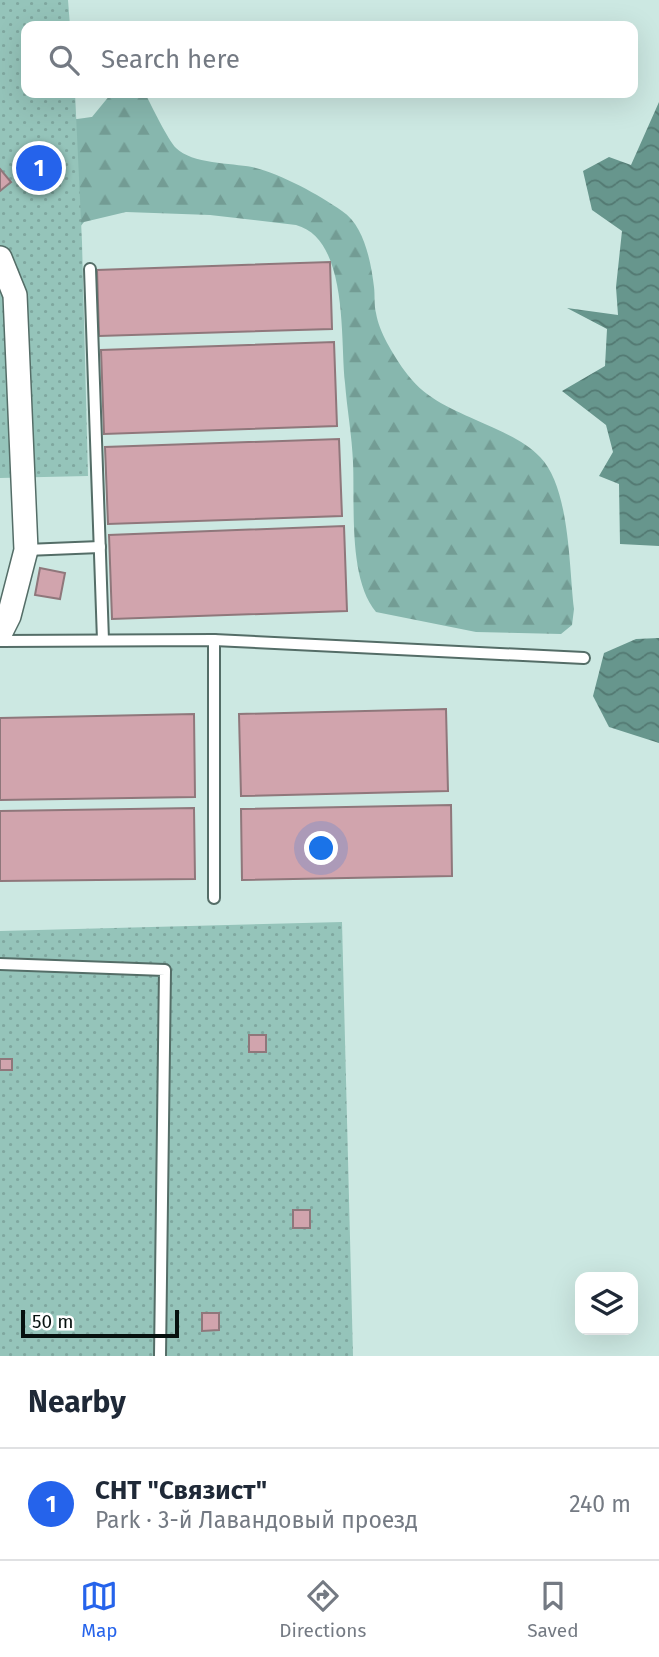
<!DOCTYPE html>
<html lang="en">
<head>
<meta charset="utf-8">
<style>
  :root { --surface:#fff; --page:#f6f6f7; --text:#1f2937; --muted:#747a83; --line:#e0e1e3; --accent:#2563eb }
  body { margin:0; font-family:"Fira Sans",sans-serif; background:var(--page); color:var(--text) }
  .controls { position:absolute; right:21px; bottom:21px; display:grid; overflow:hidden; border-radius:14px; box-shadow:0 7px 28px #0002 }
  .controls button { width:63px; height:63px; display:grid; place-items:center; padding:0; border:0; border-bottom:2px solid var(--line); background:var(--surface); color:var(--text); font:35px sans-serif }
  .scale { position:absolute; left:21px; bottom:18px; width:158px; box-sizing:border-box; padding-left:7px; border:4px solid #07110f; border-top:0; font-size:19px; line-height:24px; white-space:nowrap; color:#07110f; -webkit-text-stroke:5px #fff; paint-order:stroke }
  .you { position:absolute; left:322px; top:849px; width:24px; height:24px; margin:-18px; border:5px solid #fff; border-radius:50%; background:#1a73e8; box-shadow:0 0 0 10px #1a73e833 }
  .badge { display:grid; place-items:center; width:46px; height:46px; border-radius:50%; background:var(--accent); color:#fff; font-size:23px; font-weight:700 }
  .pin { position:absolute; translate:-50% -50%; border:4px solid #fff; box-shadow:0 2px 7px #0006 }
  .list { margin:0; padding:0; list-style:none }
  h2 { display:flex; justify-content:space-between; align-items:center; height:91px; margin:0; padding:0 28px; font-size:30px }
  h2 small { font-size:23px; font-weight:400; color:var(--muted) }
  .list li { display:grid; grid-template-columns:46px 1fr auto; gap:21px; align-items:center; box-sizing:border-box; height:112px; padding:0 28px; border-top:2px solid var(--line) }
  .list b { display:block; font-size:26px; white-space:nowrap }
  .list p { margin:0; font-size:23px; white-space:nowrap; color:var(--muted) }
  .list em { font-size:23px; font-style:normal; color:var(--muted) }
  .icon { flex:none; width:38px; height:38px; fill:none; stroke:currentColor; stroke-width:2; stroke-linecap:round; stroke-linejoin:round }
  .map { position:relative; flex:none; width:659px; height:1356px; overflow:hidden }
  .search { position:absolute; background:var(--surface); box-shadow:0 7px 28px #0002; left:21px; right:21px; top:21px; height:77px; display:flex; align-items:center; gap:18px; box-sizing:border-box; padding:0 24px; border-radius:14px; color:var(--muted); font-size:26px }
  .sheet { height:203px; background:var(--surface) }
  nav { display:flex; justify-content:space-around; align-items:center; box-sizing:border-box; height:98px; border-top:2px solid var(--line); background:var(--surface); font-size:19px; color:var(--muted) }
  nav a { display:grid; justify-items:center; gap:4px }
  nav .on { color:var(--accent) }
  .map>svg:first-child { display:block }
</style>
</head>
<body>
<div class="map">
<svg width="659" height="1356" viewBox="0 0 659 1356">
  <defs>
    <pattern id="forest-firs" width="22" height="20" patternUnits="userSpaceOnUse" patternTransform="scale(1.75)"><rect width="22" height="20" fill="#87b7ae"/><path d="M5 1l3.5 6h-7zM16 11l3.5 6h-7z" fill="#739c94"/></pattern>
    <pattern id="garden-dots" width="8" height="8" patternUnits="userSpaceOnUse" patternTransform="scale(1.75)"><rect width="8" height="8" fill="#95c4ba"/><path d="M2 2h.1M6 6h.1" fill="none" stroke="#7fa79f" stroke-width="1.8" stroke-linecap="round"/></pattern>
    <pattern id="water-waves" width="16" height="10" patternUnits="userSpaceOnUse" patternTransform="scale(1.75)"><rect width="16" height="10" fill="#67968d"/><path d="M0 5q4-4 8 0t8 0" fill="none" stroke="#537972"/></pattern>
  </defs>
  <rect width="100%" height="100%" fill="#cce8e2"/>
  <path fill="url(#forest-firs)" d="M110 93H145C151 105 168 140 176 148 192 164 231 163 252 167 281 174 318 194 342 211 364 225 371 262 374 287 375 295 374 305 376 313 379 332 393 354 404 370 423 397 447 407 476 420 498 430 524 440 540 457 570 487 569 568 574 609L572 625 561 634 476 632 376 612C348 578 355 506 353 462 352 436 347 409 345 383 340 340 349 239 296 225L210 215 126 212 84 222 75 233 60 117 77 119 92 117 110 95Z"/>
  <g fill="url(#garden-dots)">
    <path d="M0 0H68L70 26H26V93H75L82 242 88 476 0 478Z"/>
    <path d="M342 922 353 1356H0V931Z"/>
  </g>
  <g fill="url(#water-waves)">
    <path d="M659 102V546L620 544 619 484 599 476 613 452 606 425 562 391 605 366 607 329 567 308 618 315 616 287 622 231 592 210 583 171 609 157 631 165Z"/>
    <path d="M659 638V743L609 727 593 696 604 653 636 639Z"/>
  </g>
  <g fill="#d1a4ad" stroke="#8f777b" stroke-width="2">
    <path d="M0 169 11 182 0 191Z"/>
    <path d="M330 262 332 329 99 336 97 270Z"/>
    <path d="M334 342 337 426 104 434 101 350Z"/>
    <path d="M339 439 342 516 108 524 105 447Z"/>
    <path d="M344 526 347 611 112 619 109 535Z"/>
    <path d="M40 568 65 573 60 599 35 595Z"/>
    <path d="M446 709 448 791 241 796 239 714Z"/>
    <path d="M194 714 195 797 0 800V718Z"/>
    <path d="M451 805 452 876 242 880 241 809Z"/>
    <path d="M194 808 195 879 0 881V811Z"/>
    <rect x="249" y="1035" width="17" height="17"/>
    <rect x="0" y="1059" width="12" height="11"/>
    <rect x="293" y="1210" width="17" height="18"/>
    <path d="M202 1313H219V1330L202 1331Z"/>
  </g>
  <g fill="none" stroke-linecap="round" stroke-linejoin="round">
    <g stroke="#546d67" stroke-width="14">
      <g id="service">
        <path d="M90 269 103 640"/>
        <path d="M26 550 100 547"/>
        <path d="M214 640 584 658"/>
        <path d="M0 641 214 640V898"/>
        <path d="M0 964 165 970 160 1356"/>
      </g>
    </g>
    <g stroke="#546d67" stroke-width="26">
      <path id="minor" d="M0 258 15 295 26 550 9 616 0 634"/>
    </g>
    <use href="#service" stroke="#fff" stroke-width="10"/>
    <use href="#minor" stroke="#fff" stroke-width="23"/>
  </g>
</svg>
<div class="controls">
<button><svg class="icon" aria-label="layers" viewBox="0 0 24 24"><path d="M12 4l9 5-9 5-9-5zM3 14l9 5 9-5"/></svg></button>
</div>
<div class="scale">50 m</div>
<div class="you"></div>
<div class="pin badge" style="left:39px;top:168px">1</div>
<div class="search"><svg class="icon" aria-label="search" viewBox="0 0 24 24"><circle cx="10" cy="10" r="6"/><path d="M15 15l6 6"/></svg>Search here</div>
</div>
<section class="sheet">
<h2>Nearby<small></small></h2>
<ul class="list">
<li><span class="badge">1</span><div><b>СНТ &quot;Связист&quot;</b><p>Park · 3-й Лавандовый проезд</p></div><em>240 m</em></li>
</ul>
</section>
<nav>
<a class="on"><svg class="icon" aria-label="map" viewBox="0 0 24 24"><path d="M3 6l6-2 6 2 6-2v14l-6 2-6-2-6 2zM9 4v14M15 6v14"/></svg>Map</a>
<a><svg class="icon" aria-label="directions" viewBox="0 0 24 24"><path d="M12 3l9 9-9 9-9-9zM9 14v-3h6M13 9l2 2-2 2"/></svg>Directions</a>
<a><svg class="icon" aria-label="saved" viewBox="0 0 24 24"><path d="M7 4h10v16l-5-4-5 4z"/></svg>Saved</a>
</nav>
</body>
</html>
